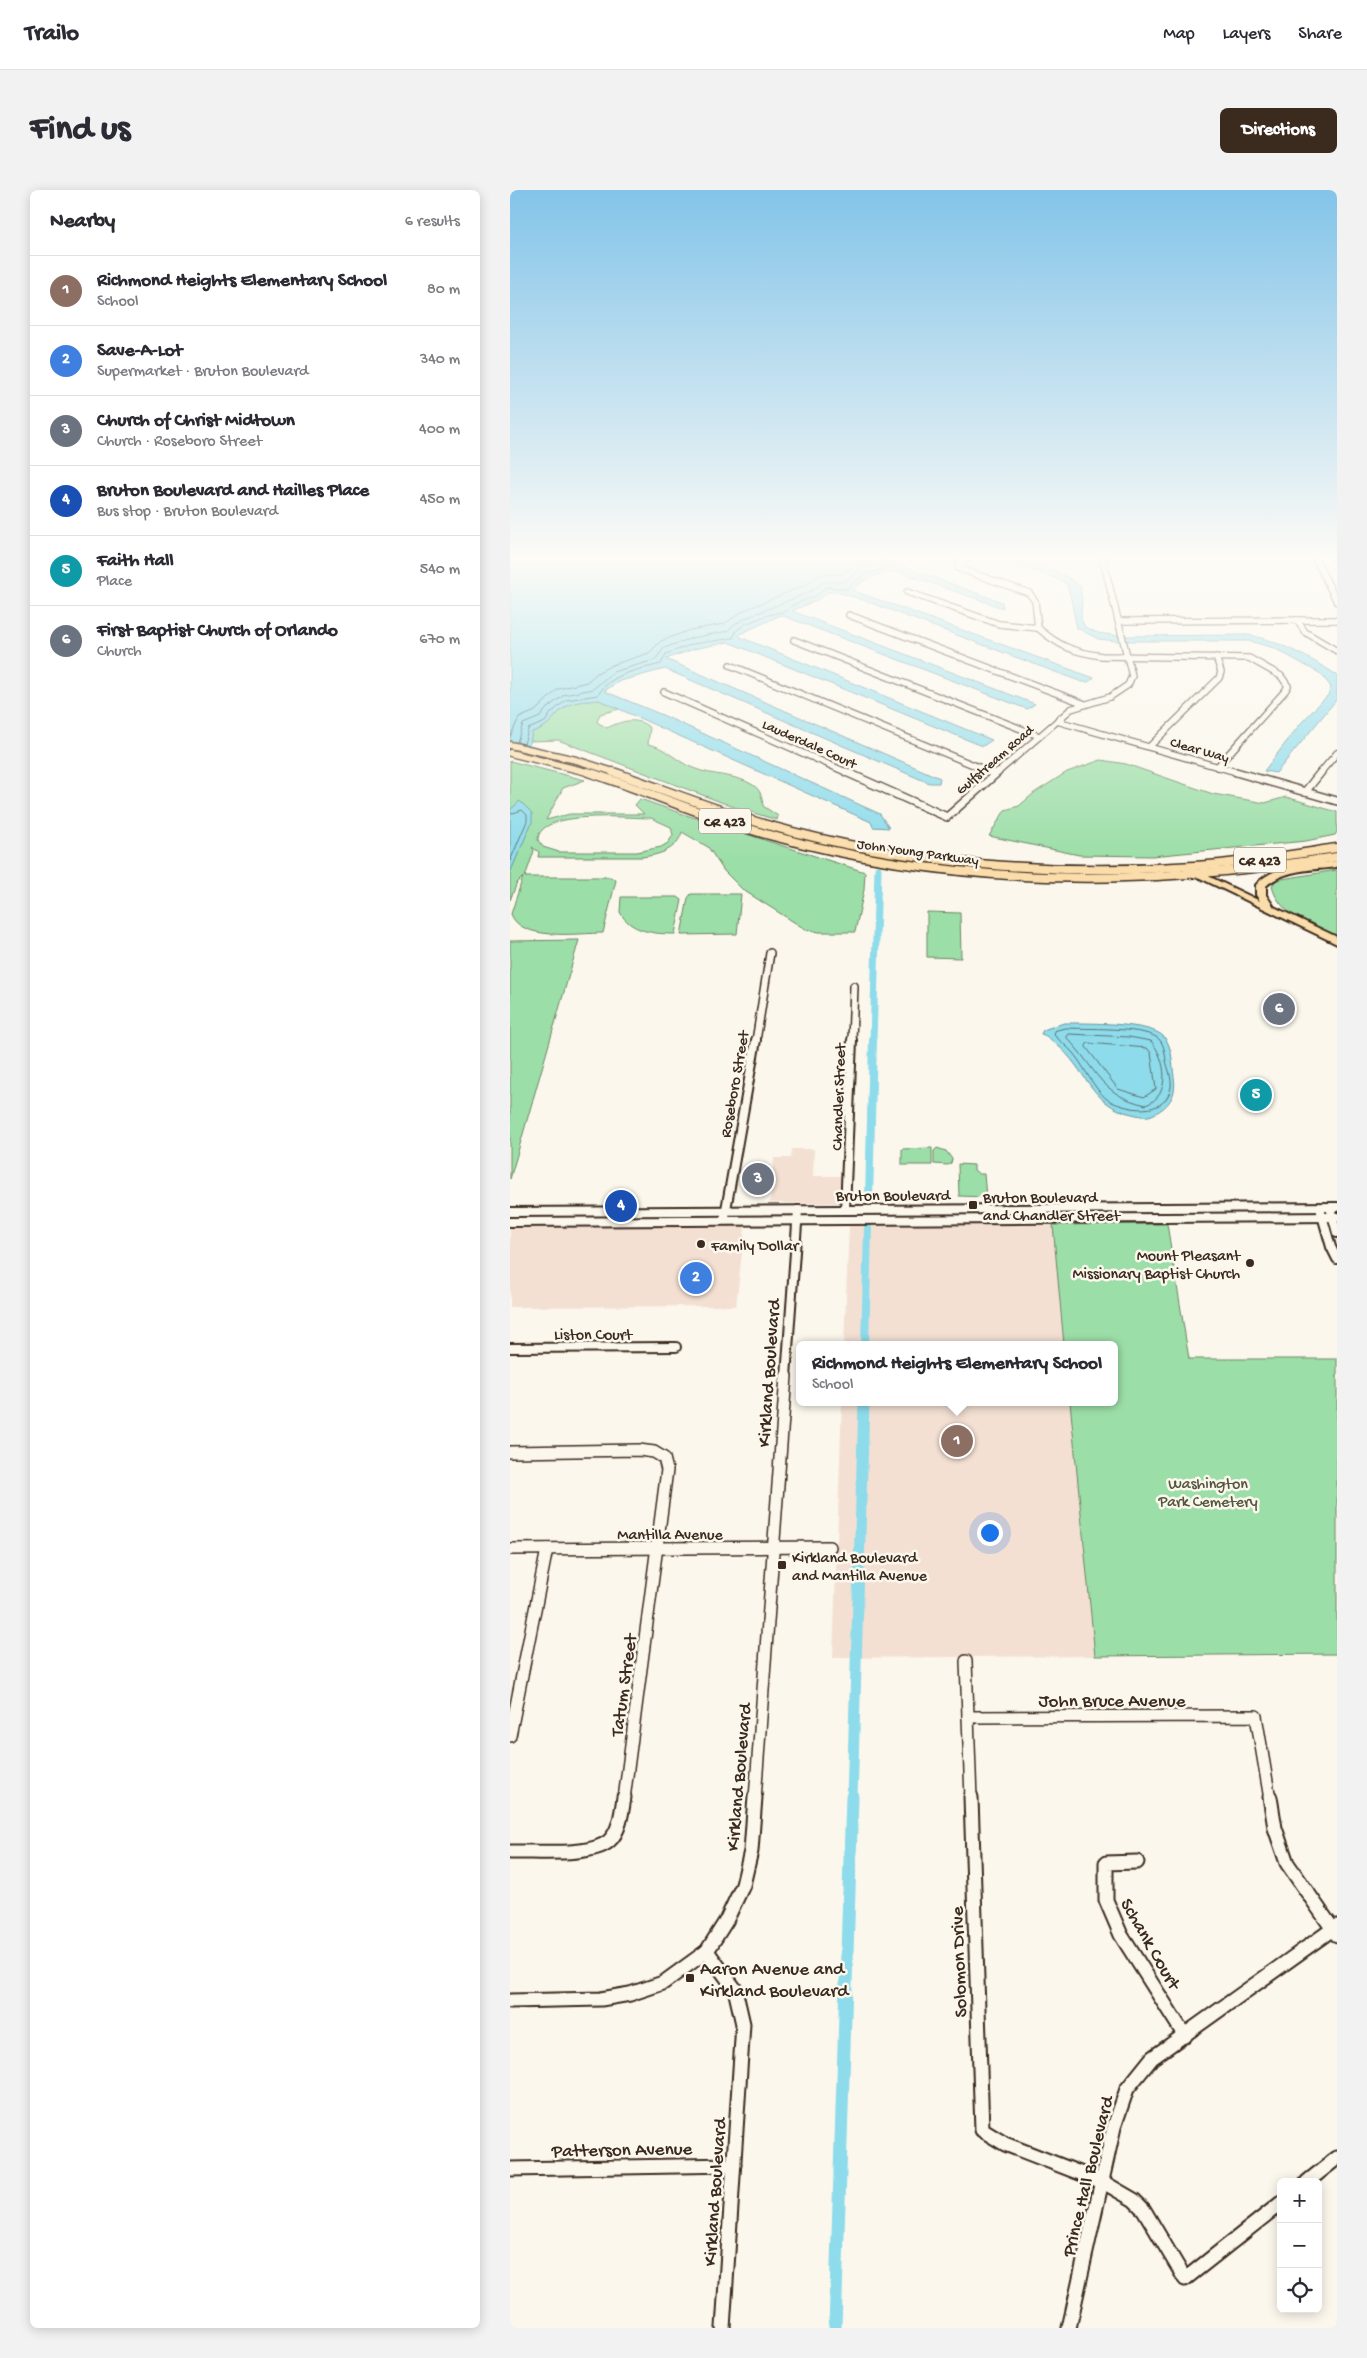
<!DOCTYPE html>
<html lang="en">
<head>
<meta charset="utf-8">
<style>
  :root { --surface:#fff; --page:#f2f2f3; --text:#2b2b33; --muted:#7c7c81; --line:#e1e1e2; --accent:#3b2a1e }
  body { margin:0; font-family:"Gochi Hand",sans-serif; background:var(--page); color:var(--text) }
  .controls { position:absolute; right:15px; bottom:15px; display:grid; overflow:hidden; border-radius:8px; box-shadow:0 2px 12px #0003 }
  .controls button { width:45px; height:45px; display:grid; place-items:center; padding:0; border:0; border-bottom:1px solid var(--line); background:var(--surface); color:var(--text); font:25px sans-serif }
  .you { position:absolute; left:479px; top:1342px; width:18px; height:18px; margin:-12px; border:4px solid #fff; border-radius:50%; background:#1a73e8; box-shadow:0 0 0 8px #1a73e833 }
  .badge { display:grid; place-items:center; width:32px; height:32px; border-radius:50%; background:var(--accent); color:#fff; font-size:16px; font-weight:700 }
  .pin { position:absolute; translate:-50% -50%; border:2px solid #fff; box-shadow:0 1px 5px #0006 }
  .popup { position:absolute; left:286px; top:1151px; width:322px; height:65px; box-sizing:border-box; display:grid; place-content:center; border-radius:8px; background:var(--surface); filter:drop-shadow(0 1px 4px #0005); font-size:16px; white-space:nowrap; color:var(--muted) }
  .popup b { font-size:19px; color:var(--text) }
  .popup::after { content:''; position:absolute; left:50%; top:100%; margin-left:-10px; border:10px solid transparent; border-top-color:var(--surface) }
  .list { margin:0; padding:0; list-style:none }
  h2 { display:flex; justify-content:space-between; align-items:center; height:65px; margin:0; padding:0 20px; font-size:21px }
  h2 small { font-size:16px; font-weight:400; color:var(--muted) }
  .list li { display:grid; grid-template-columns:32px 1fr auto; gap:15px; align-items:center; box-sizing:border-box; height:70px; padding:0 20px; border-top:1px solid var(--line) }
  .list b { display:block; font-size:19px; white-space:nowrap }
  .list p { margin:0; font-size:16px; white-space:nowrap; color:var(--muted) }
  .list em { font-size:16px; font-style:normal; color:var(--muted) }
  .icon { flex:none; width:28px; height:28px; fill:none; stroke:currentColor; stroke-width:2; stroke-linecap:round; stroke-linejoin:round }
  .map { position:relative; flex:none; width:827px; height:2138px; overflow:hidden; border-radius:8px }
  header { display:flex; align-items:center; gap:30px; box-sizing:border-box; height:70px; padding:0 25px; background:var(--surface); border-bottom:1px solid var(--line) }
  header strong { font-size:24px }
  nav { display:flex; gap:28px; margin-inline-start:auto; font-size:18px }
  .intro { display:flex; align-items:center; justify-content:space-between; box-sizing:border-box; height:120px; padding:0 30px }
  h1 { margin:0; font-size:35px }
  .button { padding:12px 22px; border-radius:8px; background:var(--accent); color:#fff; font-size:18px; font-weight:700 }
  main { display:flex; gap:30px; padding:0 30px }
  aside { flex:1; background:var(--surface); border-radius:8px; box-shadow:0 2px 12px #0003 }
  .map>svg:first-child { display:block }
</style>
</head>
<body>
<header>
<strong>Trailo</strong>
<nav><a>Map</a><a>Layers</a><a>Share</a></nav>
</header>
<div class="intro"><h1>Find us</h1><a class="button">Directions</a></div>
<main>
<aside>
<h2>Nearby<small>6 results</small></h2>
<ul class="list">
<li><span class="badge" style="background:#8d6e63">1</span><div><b>Richmond Heights Elementary School</b><p>School</p></div><em>80 m</em></li>
<li><span class="badge" style="background:#3f7fe0">2</span><div><b>Save-A-Lot</b><p>Supermarket · Bruton Boulevard</p></div><em>340 m</em></li>
<li><span class="badge" style="background:#6b7280">3</span><div><b>Church of Christ Midtown</b><p>Church · Roseboro Street</p></div><em>400 m</em></li>
<li><span class="badge" style="background:#1a4fb4">4</span><div><b>Bruton Boulevard and Hailles Place</b><p>Bus stop · Bruton Boulevard</p></div><em>450 m</em></li>
<li><span class="badge" style="background:#0f9aa8">5</span><div><b>Faith Hall</b><p>Place</p></div><em>540 m</em></li>
<li><span class="badge" style="background:#6b7280">6</span><div><b>First Baptist Church of Orlando</b><p>Church</p></div><em>670 m</em></li>
</ul>
</aside>
<div class="map">
<svg width="827" height="2138" viewBox="0 0 827 2138">
  <rect width="100%" height="100%" fill="#fbf7ec"/>
  <filter id="ink" filterUnits="userSpaceOnUse"><feTurbulence type="fractalNoise" baseFrequency=".02" numOctaves="2"/><feDisplacementMap in="SourceGraphic" scale="10" xChannelSelector="R" yChannelSelector="G"/><feConvolveMatrix kernelMatrix="1 2 1 2 8 2 1 2 1" color-interpolation-filters="sRGB"/></filter>
  <g filter="url(#ink)">
    <g fill="#f3e0d3">
      <path d="M282 959H304L303 986H342L341 1013H260L264 968H281Z"/>
      <path d="M543 1035 554 1155H334L339 1036Z"/>
      <path d="M235 1036 226 1116 0 1117V1038Z"/>
      <path d="M332 1212H560L585 1466 323 1468Z"/>
    </g>
    <g fill="#9cdea8" stroke="#6c8463" fill-rule="evenodd">
      <path d="M89 510 109 519 90 524 87 532 97 538C111 531 127 526 140 538L138 554C154 556 167 572 183 578 201 586 226 584 243 595 251 600 252 607 253 616L268 626 267 630 224 617 48 550 20 551 21 542C44 535 40 527 57 516 65 511 79 511 89 510Z"/>
      <path d="M591 570 616 574 703 604 755 613 776 607 827 622V642L825 645 796 651 642 666 569 665 479 646 495 620 509 616 524 603 557 582Z"/>
      <path d="M0 571 75 590 53 598 36 630 60 624H134L125 615 130 609 173 624 355 682 354 700 345 742H309L295 739 233 700 214 681 198 657 172 642C167 660 149 665 132 667H28L29 662 22 657 24 661 15 687H100L106 690 93 743C69 743 11 752 1 724L13 687 7 693 0 710ZM141 628 161 637 163 645 158 653 151 657 127 662H49L33 657 28 650C28 619 119 628 141 628Z"/>
      <path d="M827 680V753C805 739 768 724 762 696L766 690Z"/>
      <path d="M181 704H231L227 744 171 745 178 708Z"/>
      <path d="M111 707H168L172 710 165 744C145 744 120 742 110 722Z"/>
      <path d="M417 722 450 723 451 768 417 767Z"/>
      <path d="M69 750 0 989V751Z"/>
      <path d="M422 958V975H392V959Z"/>
      <path d="M427 958 436 961 442 969 441 973 438 975 424 974V961Z"/>
      <path d="M448 974 464 975V980L469 984H474L476 1007 449 1006Z"/>
      <path d="M657 1034 679 1169H827V1464L585 1466 560 1212H604V1155H554L543 1035Z"/>
    </g>
    <g fill="#8ddbeb" stroke="#6c9499">
      <path d="M0 370H388L392 376 492 412 493 418 386 381C369 383 355 388 342 400L584 488 578 492H572L353 410 331 403 318 402 309 409 282 421 525 514 517 519 271 425 230 444V447L482 550 473 556 465 553 218 452 184 459 156 469 430 588 429 593H419L155 479 110 491 94 501 150 524 370 624 379 638 363 637 361 632 89 510C79 511 65 511 57 516 40 527 44 535 22 542L20 553 10 565 0 566Z"/>
      <path d="M494 370C521 370 548 379 570 396L572 409 571 429 575 437 588 443 611 446 740 445C771 452 800 468 827 485V509L766 583 754 581 791 533 818 505 821 497 811 484 764 458 739 451H606L588 449 567 438 559 400 556 394 550 390Z"/>
      <path d="M10 611 22 623V632L0 683V620Z"/>
      <path d="M554 833C575 833 641 832 654 847 663 857 662 875 664 887 667 904 660 916 644 924 637 928 630 926 622 924 581 916 576 878 546 854 541 850 538 846 531 844L533 840Z"/>
    </g>
    <g fill="none" stroke-linecap="round" stroke-linejoin="round">
      <g stroke="#5c7170" stroke-width="1">
        <path d="M0 547 9 528 25 521 48 499 77 492 87 483 102 475 139 463 151 451 180 440 214 434 235 420 298 394 309 385 331 384 353 370"/>
        <path d="M7 552 13 534 30 527 37 518 54 505 83 499 103 482 145 470 154 458 182 448 218 441 223 435 238 427 304 400 313 392H334L352 378 377 370"/>
        <path d="M14 554 18 539 35 532 41 523 56 510 88 505C101 483 128 480 151 474L156 464 183 454 223 448 226 441 235 434 258 425 277 421 281 416 307 405 316 397 337 399 351 386 383 376 384 370"/>
        <path d="M0 624 12 620 17 625V631L0 671"/>
        <path d="M555 838C576 839 629 837 646 847 654 851 655 863 656 871 658 878 662 889 661 897 656 925 624 921 604 913 586 906 576 878 563 863 558 857 550 851 544 845L545 841Z"/>
        <path d="M559 844 619 847 641 851C656 869 662 905 636 915 589 905 587 878 557 848Z"/>
        <path d="M578 853 637 858 641 863 646 899 634 907 608 899 576 857Z"/>
      </g>
      <path stroke="#8ddbeb" stroke-width="7" d="M363 851 368 679"/>
      <g stroke="#8ddbeb" stroke-width="8">
        <path d="M359 1009 363 850"/>
        <path d="M355 1155 358 1038"/>
      </g>
      <path stroke="#8ddbeb" stroke-width="11" d="M342 1609 354 1212"/>
      <path stroke="#8ddbeb" stroke-width="13" d="M325 2138 342 1607"/>
      <g stroke="#3b2a1e" stroke-width="8">
        <g id="minor-far4">
          <path d="M456 370 448 374V378L519 403 525 411 528 438C550 457 564 462 592 466L739 468 771 486 778 496 775 501 707 577"/>
          <path d="M806 370 827 412"/>
          <path d="M397 402 489 434 528 438"/>
          <path d="M339 425 575 514"/>
          <path d="M787 430 795 442 827 461"/>
          <path d="M608 431 827 430"/>
          <path d="M284 450 529 546"/>
          <path d="M220 475 483 583"/>
          <path d="M154 502 338 583"/>
          <path d="M547 531 730 583"/>
          <path d="M639 557 709 488 711 482 706 467"/>
          <path d="M487 583 561 519 600 507 618 495 622 486 593 370"/>
          <path d="M810 583 827 563"/>
        </g>
      </g>
      <g stroke="#3b2a1e" stroke-width="10">
        <g id="minor-far3">
          <path d="M336 582 437 627 488 582"/>
          <path d="M480 582 484 584"/>
          <path d="M726 582 827 611"/>
          <path d="M795 602 811 582"/>
          <path d="M246 851 260 763"/>
          <path d="M342 851 344 796"/>
        </g>
      </g>
      <g stroke="#3b2a1e" stroke-width="12">
        <g id="minor-far2">
          <path d="M335 1020 342 850"/>
          <path d="M821 1021 827 1043"/>
          <path d="M0 1022 827 1017"/>
          <path d="M811 1022 821 1057 827 1069"/>
          <path d="M215 1025 246 850"/>
          <path d="M0 1032 827 1027"/>
          <path d="M0 1158 166 1157"/>
          <path d="M276 1187 288 1020"/>
        </g>
      </g>
      <g stroke="#3b2a1e" stroke-width="14">
        <g id="minor-far1">
          <path d="M0 1262 129 1260 144 1262 154 1268 157 1280 114 1609"/>
          <path d="M0 1359 320 1357"/>
          <path d="M456 1471 461 1609"/>
          <path d="M458 1527 746 1526 760 1609"/>
          <path d="M0 1546 37 1359"/>
          <path d="M245 1609 276 1186"/>
        </g>
      </g>
      <g stroke="#3b2a1e" stroke-width="17">
        <g id="minor">
          <path d="M461 1607 472 1940 495 1954 593 1992 624 2010 634 2020 675 2089 771 2013"/>
          <path d="M760 1607 765 1638 777 1673 827 1745"/>
          <path d="M0 1662C24 1661 81 1667 99 1651 110 1641 112 1621 114 1607"/>
          <path d="M627 1672 596 1673V1710L611 1745 675 1846"/>
          <path d="M197 1761 225 1799 233 1834 213 2138"/>
          <path d="M0 1811 91 1809 120 1804 153 1793 197 1761 216 1731 233 1695 241 1661 245 1607"/>
          <path d="M0 1979 224 1975"/>
          <path d="M797 1992 827 1968"/>
          <path d="M559 2138 604 1937 617 1899 642 1868 827 1736"/>
        </g>
      </g>
      <g stroke="#3b2a1e" stroke-width="9">
        <g id="major-far1">
          <path d="M0 555 66 570 107 583"/>
          <path d="M0 563 81 583"/>
        </g>
      </g>
      <g stroke="#3b2a1e" stroke-width="11">
        <g id="major">
          <path d="M78 582C140 602 200 629 263 646 452 698 635 697 827 667"/>
          <path d="M103 582C155 600 205 620 257 635 395 674 542 686 684 676 732 673 780 665 827 658"/>
        </g>
      </g>
      <g stroke="#3b2a1e" stroke-width="4">
        <g id="highway">
          <path d="M823 370H827V373Z"/>
          <path d="M827 671V677C804 680 774 679 756 696V705L764 717 827 747V754L667 677 669 675H675L750 711 746 705V695C764 673 801 675 827 671Z"/>
        </g>
      </g>
      <use href="#minor-far4" stroke="#fbf7ec" stroke-width="5.5"/>
      <use href="#minor-far3" stroke="#fbf7ec" stroke-width="7"/>
      <use href="#minor-far2" stroke="#fbf7ec" stroke-width="8"/>
      <use href="#minor-far1" stroke="#fbf7ec" stroke-width="11"/>
      <use href="#minor" stroke="#fbf7ec" stroke-width="13"/>
      <use href="#major-far1" stroke="#fbddab" stroke-width="6"/>
      <use href="#major" stroke="#fbddab" stroke-width="8"/>
      <use href="#highway" fill="#fbddab" fill-rule="evenodd"/>
    </g>
  </g>
  <linearGradient id="sky" x2="0" y2="1"><stop stop-color="#83c4e9"/><stop offset="0.55" stop-color="#fdfbf6"/><stop offset="1" stop-color="#fdfbf6" stop-opacity="0"/></linearGradient>
  <rect width="827" height="669" fill="url(#sky)"/>
  <g fill="#3b2a1e" stroke="#fbf7ec" stroke-width="2">
    <rect x="458" y="1010" width="10" height="10" rx="2.5"/>
    <circle cx="191" cy="1054" r="5"/>
    <circle cx="740" cy="1073" r="5"/>
    <rect x="267" y="1370" width="10" height="10" rx="2.5"/>
    <rect x="175" y="1783" width="10" height="10" rx="2.5"/>
  </g>
  <g text-anchor="middle" stroke-width="5" stroke-linejoin="round" paint-order="stroke">
    <g font-size="14" fill="#3b2a1e" stroke="#fbf7ec">
      <text transform="translate(300 553) rotate(24)" y="5">Lauderdale Court</text>
      <text transform="translate(690 559) rotate(16)" y="5">Clear Way</text>
      <text transform="translate(484 569) rotate(-41)" y="5">Gulfstream Road</text>
      <text transform="translate(408 661) rotate(8)" y="5">John Young Parkway</text>
    </g>
    <g fill="#fbf7ec" stroke="#75685c" stroke-width="1">
      <rect x="189" y="618.5" width="52" height="25" rx="4"/>
      <rect x="724" y="657.5" width="52" height="25" rx="4"/>
    </g>
    <g font-size="15" font-weight="bold" fill="#3b2a1e">
      <text x="215" y="636">CR 423</text>
      <text x="750" y="675">CR 423</text>
    </g>
    <g font-size="16" fill="#3b2a1e" stroke="#fbf7ec">
      <text transform="translate(223 894) rotate(-80)" y="6">Roseboro Street</text>
      <text transform="translate(327 907) rotate(-88)" y="6">Chandler Street</text>
      <text x="383" y="1010">Bruton Boulevard</text>
      <text x="83" y="1149">Liston Court</text>
      <text x="160" y="1349">Mantilla Avenue</text>
    </g>
    <g font-size="16" fill="#3b2a1e" stroke="#fbf7ec" text-anchor="start">
      <text x="473" y="1012">Bruton Boulevard<tspan x="473" dy="18">and Chandler Street</tspan></text>
      <text x="201" y="1060">Family Dollar</text>
      <text x="730" y="1070" text-anchor="end">Mount Pleasant<tspan x="730" dy="18">Missionary Baptist Church</tspan></text>
      <text x="282" y="1372">Kirkland Boulevard<tspan x="282" dy="18">and Mantilla Avenue</tspan></text>
    </g>
    <g font-size="16" fill="#535740" stroke="#fbf7ec">
      <text x="698" y="1298">Washington<tspan x="698" dy="18">Park Cemetery</tspan></text>
    </g>
    <g font-size="19" fill="#3b2a1e" stroke="#fbf7ec">
      <text transform="translate(257 1183) rotate(-86)" y="7">Kirkland Boulevard</text>
      <text transform="translate(112 1495) rotate(-82)" y="7">Tatum Street</text>
      <text x="602" y="1516">John Bruce Avenue</text>
      <text transform="translate(227 1587) rotate(-85)" y="7">Kirkland Boulevard</text>
      <text transform="translate(642 1753) rotate(60)" y="7">Schank Court</text>
      <text transform="translate(447 1772) rotate(-92)" y="7">Solomon Drive</text>
      <text transform="translate(112 1958) rotate(-1)" y="7">Patterson Avenue</text>
      <text transform="translate(576 1986) rotate(-76)" y="7">Prince Hall Boulevard</text>
      <text transform="translate(203 2002) rotate(-86)" y="7">Kirkland Boulevard</text>
    </g>
    <g font-size="19" fill="#3b2a1e" stroke="#fbf7ec" text-anchor="start">
      <text x="190" y="1784">Aaron Avenue and<tspan x="190" dy="22">Kirkland Boulevard</tspan></text>
    </g>
  </g>
</svg>
<div class="controls">
<button>+</button>
<button>−</button>
<button><svg class="icon" aria-label="locate" viewBox="0 0 24 24"><circle cx="12" cy="12" r="6"/><path d="M12 2v4M12 18v4M2 12h4M18 12h4"/></svg></button>
</div>
<div class="you"></div>
<div class="pin badge" style="left:447px;top:1251px;background:#8d6e63">1</div>
<div class="popup"><b>Richmond Heights Elementary School</b>School</div>
<div class="pin badge" style="left:186px;top:1088px;background:#3f7fe0">2</div>
<div class="pin badge" style="left:248px;top:989px;background:#6b7280">3</div>
<div class="pin badge" style="left:111px;top:1016px;background:#1a4fb4">4</div>
<div class="pin badge" style="left:746px;top:905px;background:#0f9aa8">5</div>
<div class="pin badge" style="left:769px;top:819px;background:#6b7280">6</div>
</div>
</main>
</body>
</html>
